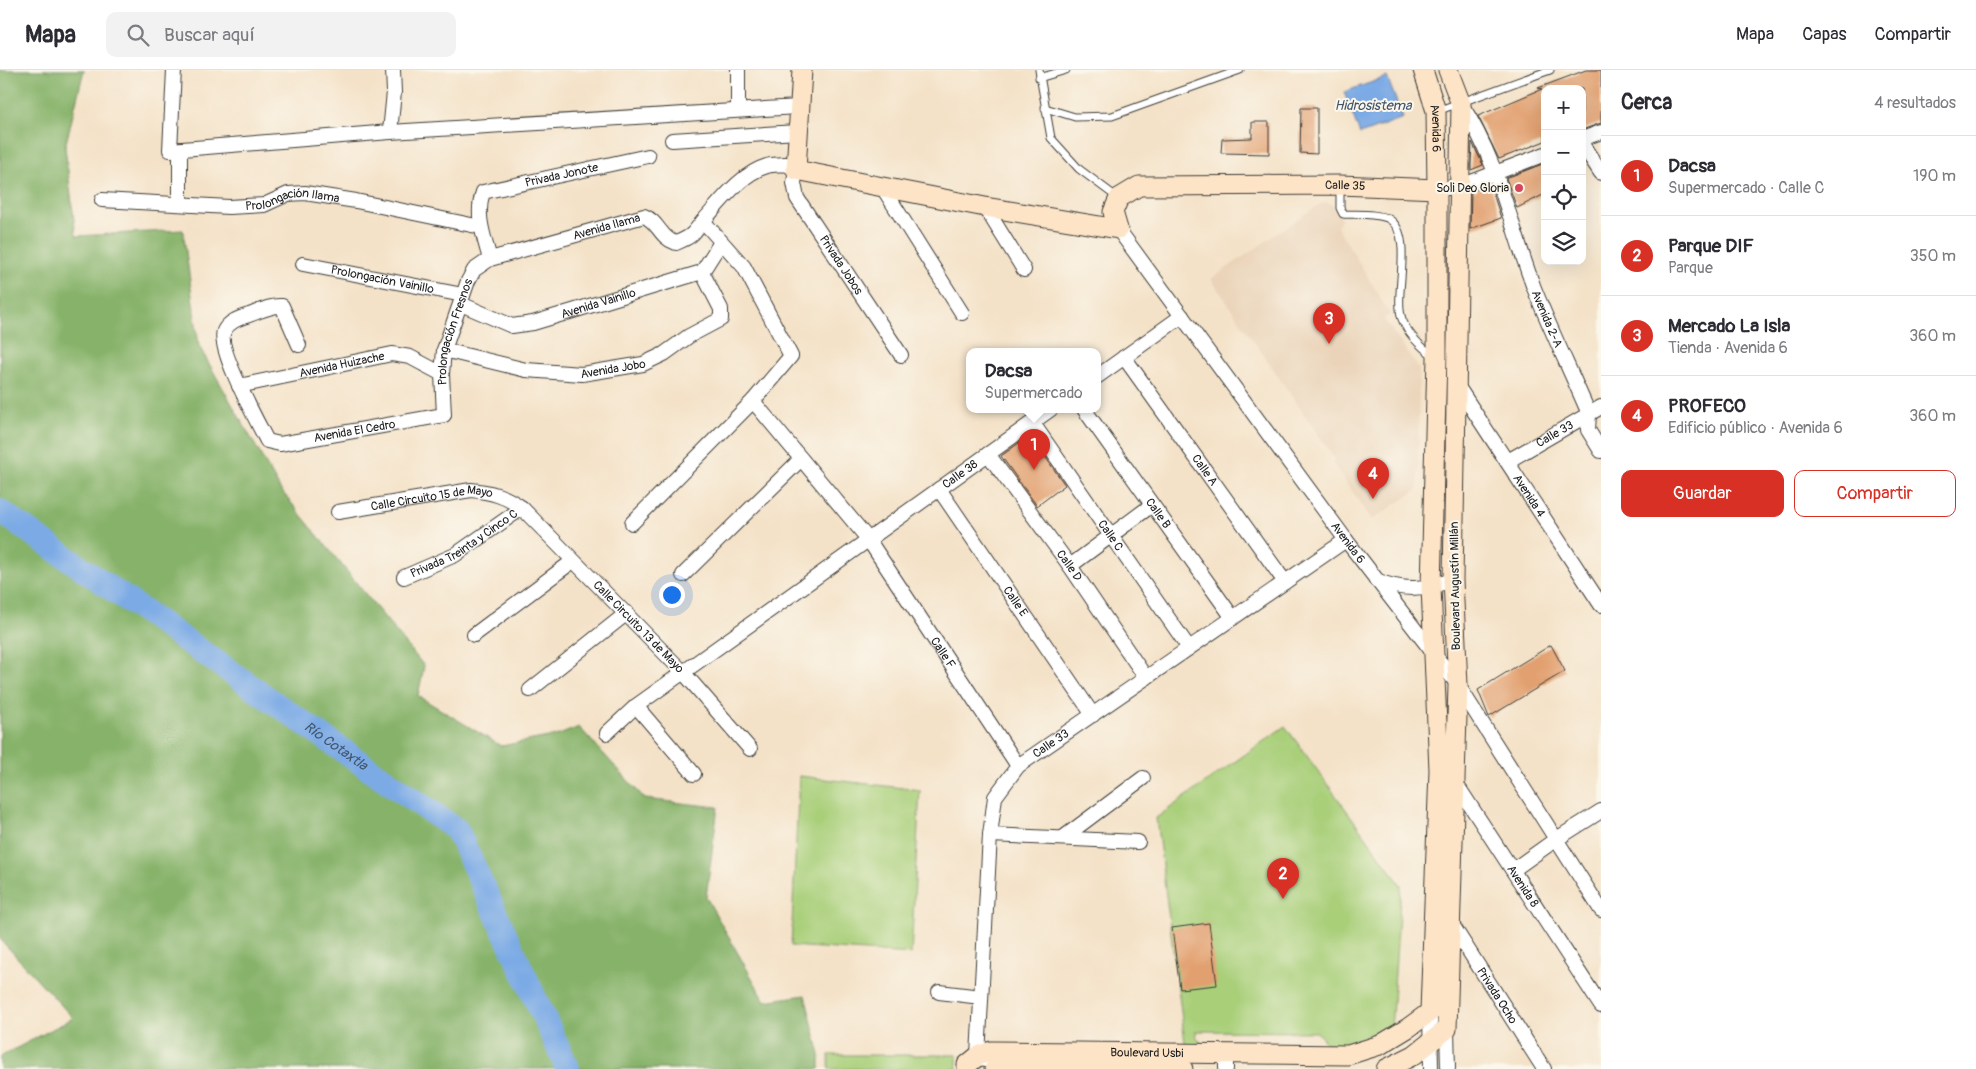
<!DOCTYPE html>
<html lang="es">
<head>
<meta charset="utf-8">
<style>
  :root { --surface:#fff; --page:#f2f2f3; --text:#2b2b33; --muted:#7c7c81; --line:#e1e1e2; --accent:#d93025 }
  body { margin:0; font-family:Pangolin,sans-serif; background:var(--page); color:var(--text) }
  .controls { position:absolute; right:15px; top:15px; display:grid; overflow:hidden; border-radius:10px; box-shadow:0 5px 20px #0002 }
  .controls button { width:45px; height:45px; display:grid; place-items:center; padding:0; border:0; border-bottom:1px solid var(--line); background:var(--surface); color:var(--text); font:25px sans-serif }
  .you { position:absolute; left:671px; top:524px; width:18px; height:18px; margin:-12px; border:4px solid #fff; border-radius:50%; background:#1a73e8; box-shadow:0 0 0 8px #1a73e833 }
  .badge { display:grid; place-items:center; width:32px; height:32px; border-radius:50%; background:var(--accent); color:#fff; font-size:16px; font-weight:700 }
  .pin { position:absolute; translate:-50% -41px; filter:drop-shadow(0 1px 2px #0008) }
  .pin::after { content:''; position:absolute; top:26px; width:18px; height:15px; background:inherit; clip-path:polygon(0 0,100% 0,50% 100%) }
  .popup { position:absolute; left:966px; top:278px; width:135px; height:65px; box-sizing:border-box; display:grid; place-content:center; border-radius:10px; background:var(--surface); filter:drop-shadow(0 1px 4px #0005); font-size:16px; white-space:nowrap; color:var(--muted) }
  .popup b { font-size:19px; color:var(--text) }
  .popup::after { content:''; position:absolute; left:50%; top:100%; margin-left:-10px; border:10px solid transparent; border-top-color:var(--surface) }
  .list { margin:0; padding:0; list-style:none }
  h2 { display:flex; justify-content:space-between; align-items:center; height:65px; margin:0; padding:0 20px; font-size:21px }
  h2 small { font-size:16px; font-weight:400; color:var(--muted) }
  .list li { display:grid; grid-template-columns:32px 1fr auto; gap:15px; align-items:center; box-sizing:border-box; height:80px; padding:0 20px; border-top:1px solid var(--line) }
  .list b { display:block; font-size:19px; white-space:nowrap }
  .list p { margin:0; font-size:16px; white-space:nowrap; color:var(--muted) }
  .list em { font-size:16px; font-style:normal; color:var(--muted) }
  .actions { display:flex; gap:10px; padding:15px 20px }
  .actions a { flex:1; padding:11px 0; border:1px solid var(--accent); border-radius:10px; text-align:center; font-size:18px; color:var(--accent) }
  .actions .main { background:var(--accent); color:#fff }
  .icon { flex:none; width:28px; height:28px; fill:none; stroke:currentColor; stroke-width:2; stroke-linecap:round; stroke-linejoin:round }
  .map { position:relative; flex:none; width:1601px; height:999px; overflow:hidden }
  header { display:flex; align-items:center; gap:30px; box-sizing:border-box; height:70px; padding:0 25px; background:var(--surface); border-bottom:1px solid var(--line) }
  header strong { font-size:24px }
  nav { display:flex; gap:28px; margin-inline-start:auto; font-size:18px }
  .search { width:350px; height:45px; background:var(--page); display:flex; align-items:center; gap:12px; box-sizing:border-box; padding:0 18px; border-radius:10px; color:var(--muted); font-size:19px }
  main { display:flex }
  aside { flex:1; background:var(--surface) }
  .map>svg:first-child { display:block }
</style>
</head>
<body>
<header>
<strong>Mapa</strong>
<div class="search"><svg class="icon" aria-label="search" viewBox="0 0 24 24"><circle cx="10" cy="10" r="6"/><path d="M15 15l6 6"/></svg>Buscar aquí</div>
<nav><a>Mapa</a><a>Capas</a><a>Compartir</a></nav>
</header>
<main>
<div class="map">
<svg width="1601" height="999" viewBox="0 0 1601 999">
  <rect width="100%" height="100%" fill="#fbf7ec"/>
  <filter id="ink" filterUnits="userSpaceOnUse"><feTurbulence type="fractalNoise" baseFrequency=".02" numOctaves="2"/><feDisplacementMap in="SourceGraphic" scale="10" xChannelSelector="R" yChannelSelector="G"/><feConvolveMatrix kernelMatrix="1 2 1 2 8 2 1 2 1" color-interpolation-filters="sRGB"/></filter>
  <filter id="wash" filterUnits="userSpaceOnUse"><feTurbulence type="fractalNoise" baseFrequency=".0096" numOctaves="4" result="noise"/><feDisplacementMap in="SourceGraphic" scale="20" xChannelSelector="R" yChannelSelector="G"/><feGaussianBlur stdDeviation="1.12" result="paint"/><feColorMatrix in="noise" values="0 0 0 0 0 0 0 0 0 0 0 0 0 0 0 0 0 1.4 0 .05"/><feComposite in="paint" operator="in"/></filter>
  <g filter="url(#wash)">
    <rect width="100%" height="100%" fill="#f4e2c8"/>
    <path fill="#ead3b8" d="M1326 132 1338 138 1341 149 1337 156 1390 244 1384 249 1419 299 1418 419 1372 450 1332 392 1335 389 1211 209 1320 134Z"/>
    <g fill="#a9cf79" stroke="#62764a">
      <path d="M1285 656 1401 815 1391 960 1377 970 1332 980 1317 962 1196 961V966L1203 975 1186 980 1156 748Z"/>
      <path d="M799 706 920 720 911 884 791 876Z"/>
      <rect x="829" y="985" width="128" height="14"/>
    </g>
    <path fill="#86b269" stroke="#516742" d="M0 0H84L65 77 76 166 183 160 199 276 280 419 424 596 418 626 501 676 559 665 579 657 645 729 718 737 706 827 765 931 805 925 820 985V999H0V987L73 948 0 869Z"/>
    <path fill="#7baae5" stroke="#4c6380" d="M1387 7 1403 48 1360 64 1344 22Z"/>
    <g fill="none" stroke-linecap="round" stroke-linejoin="round">
      <path stroke="#7baae5" stroke-width="24" id="s1" d="M0 441 457 760 568 999"/>
    </g>
    <g id="blocks">
      <g fill="#e2a06f">
        <path d="M1586 0H1601V53L1582 60V19H1545V71L1499 89 1478 46 1542 19 1538 18Z"/>
        <path d="M1301 38H1317V84L1300 83Z"/>
        <path d="M1252 52H1269V84L1221 83 1222 69 1252 68Z"/>
        <path d="M1472 72 1483 95 1471 100V94Z"/>
        <path d="M1545 93V124L1517 138 1506 108Z"/>
        <path d="M1490 114 1501 148 1470 159 1471 122Z"/>
        <path d="M1030 365 1065 415 1037 436 1001 386Z"/>
        <path d="M1551 575 1565 601 1489 647 1478 620Z"/>
        <path d="M1209 853 1217 915 1180 919 1172 858Z"/>
      </g>
    </g>
  </g>
  <g filter="url(#ink)">
    <use href="#blocks" fill-opacity="0" stroke="#3c3a36" stroke-width="1"/>
    <g fill="none" stroke-linecap="round" stroke-linejoin="round">
      <g stroke="#3c3a36" stroke-width="9">
        <g id="lane">
          <path d="M1039 0 1051 68 1079 99 1118 128"/>
          <path d="M1039 8 1066 0"/>
          <path d="M1045 38 1075 47 1112 46 1240 0"/>
          <path d="M1437 41 1550 0"/>
          <path d="M1340 115V138L1343 144C1357 145 1377 143 1389 149 1415 165 1393 225 1402 249 1408 264 1421 277 1434 286"/>
        </g>
      </g>
      <g stroke="#3c3a36" stroke-width="16">
        <g id="street">
          <path d="M174 0 170 80 390 62 798 37"/>
          <path d="M738 0V39"/>
          <path id="s2" d="M1461 34C1498 90 1511 157 1534 218 1551 261 1571 302 1589 344L1588 360 1601 381"/>
          <path d="M390 62 394 22 393 0"/>
          <path d="M1582 69 1601 62"/>
          <path d="M672 70 797 62"/>
          <path d="M1582 74 1601 103"/>
          <path d="M180 80V133"/>
          <path d="M883 118 962 243"/>
          <path d="M1437 119 1458 117 1545 84"/>
          <path id="s3" d="M102 130 229 137 264 135 288 124 305 123 356 131 481 157"/>
          <path d="M985 137 1024 200"/>
          <path id="s4" d="M1118 159 1346 470 1458 615 1601 840"/>
          <path id="s5" d="M490 189C484 167 475 145 483 122L648 86"/>
          <path id="s6" d="M303 194 463 225"/>
          <path id="s7" d="M461 234 512 256 533 253 702 202 721 172"/>
          <path id="s8" d="M299 275 282 236C271 235 260 241 249 245 240 248 229 251 224 261 216 277 258 353 267 371L280 374 444 345 442 304 444 280 468 211 474 200 490 189 644 146C659 152 659 167 676 173 697 164 691 164 705 149 721 131 742 103 767 96 773 94 780 95 786 94L796 100 794 113 797 128 901 285"/>
          <path id="s9" d="M444 280 526 300 582 304 643 294 664 284 689 266 721 249V239L702 202"/>
          <path id="s10" d="M1124 287 1285 512"/>
          <path d="M1098 306 1182 246"/>
          <path id="s11" d="M239 316 392 284 410 287 442 304"/>
          <path id="s12" d="M1458 317 1601 535"/>
          <path id="s13" d="M753 331 868 469 1018 696"/>
          <path id="s14" d="M1084 339 1233 548"/>
          <path id="s15" d="M1032 352 1189 578"/>
          <path id="s16" d="M988 384 1070 496 1146 608"/>
          <path id="s17" d="M1508 391 1601 337"/>
          <path id="s18" d="M939 419 1093 645"/>
          <path id="s19" d="M338 442 471 420C491 422 506 426 522 438L683 602 750 679"/>
          <path d="M632 453 753 331 791 286 744 197 703 151"/>
          <path d="M1070 496 1152 435"/>
          <path d="M683 505 801 389"/>
          <path id="s20" d="M404 507 455 485 522 438"/>
          <path d="M1376 510C1404 522 1425 519 1453 510"/>
          <path d="M474 565 573 491"/>
          <path d="M530 620 627 543"/>
          <path d="M636 636 694 704"/>
          <path id="s21" d="M607 663 636 636 1051 339"/>
          <path id="s22" d="M1453 709 1601 936"/>
          <path d="M990 765 1138 772"/>
          <path d="M1064 767 1143 708"/>
          <path d="M1513 800 1555 770 1601 741"/>
          <path id="s23" d="M1451 853 1544 999"/>
          <path d="M939 922 981 927"/>
          <path d="M1430 941 1431 999"/>
          <path d="M1447 959 1448 999"/>
          <path d="M1226 982V999"/>
          <path id="s24" d="M985 990 978 986 990 765 995 727 1018 696 1346 470"/>
        </g>
      </g>
      <g stroke="#3c3a36" stroke-width="21">
        <g id="secondary">
          <path id="s25" d="M802 0 796 100 985 137 1118 159 1113 142 1119 128 1139 116 1340 115 1437 119"/>
          <path id="s26" d="M1423 0 1436 41 1437 119V288L1431 517 1439 700 1430 941"/>
          <path id="s27" d="M967 999V995L978 986 991 981 1348 985 1380 975 1408 958 1441 934"/>
          <path d="M994 999H1183"/>
          <path d="M1386 999 1414 985 1447 959 1458 615 1453 510 1461 34 1448 0"/>
        </g>
      </g>
      <use href="#lane" stroke="#fff" stroke-width="7"/>
      <use href="#street" stroke="#fff" stroke-width="14"/>
      <use href="#secondary" stroke="#fee4c6" stroke-width="19"/>
    </g>
  </g>
  <circle fill="#d1495b" stroke="#fbf7ec" stroke-width="2" cx="1519" cy="118" r="5"/>
  <g text-anchor="middle" stroke-width="4" stroke-linejoin="round" paint-order="stroke">
    <g font-size="12" fill="#1c1c1c" stroke="#fbf7ec">
      <text dy="4" stroke="none"><textPath href="#s26" startOffset="60">Avenida 6</textPath></text>
      <text dy="4" stroke="none"><textPath href="#s5" startOffset="149">Privada Jonote</textPath></text>
      <text dy="4" stroke="none"><textPath href="#s25" startOffset="690">Calle 35</textPath></text>
      <text dy="4" stroke="none"><textPath href="#s3" startOffset="192">Prolongación Ilama</textPath></text>
      <text dy="4" stroke="none"><textPath href="#s8" startOffset="698">Avenida Ilama</textPath></text>
      <text dy="4" stroke="none"><textPath href="#s8" startOffset="1040">Privada Jobos</textPath></text>
      <text dy="4" stroke="none"><textPath href="#s6" startOffset="81">Prolongación Vainillo</textPath></text>
      <text dy="4" stroke="none"><textPath href="#s7" startOffset="145">Avenida Vainillo</textPath></text>
      <text dy="4" stroke="none"><textPath href="#s2" startOffset="232">Avenida 2-A</textPath></text>
      <text dy="4" stroke="none"><textPath href="#s8" startOffset="492">Prolongación Fresnos</textPath></text>
      <text dy="4" stroke="none"><textPath href="#s11" startOffset="105">Avenida Huizache</textPath></text>
      <text dy="4" stroke="none"><textPath href="#s9" startOffset="172">Avenida Jobo</textPath></text>
      <text dy="4" stroke="none"><textPath href="#s8" startOffset="316">Avenida El Cedro</textPath></text>
      <text dy="4" stroke="none"><textPath href="#s17" startOffset="54">Calle 33</textPath></text>
      <text dy="4" stroke="none"><textPath href="#s10" startOffset="139">Calle A</textPath></text>
      <text dy="4" stroke="none"><textPath href="#s21" startOffset="438">Calle 38</textPath></text>
      <text dy="4" stroke="none"><textPath href="#s12" startOffset="130">Avenida 4</textPath></text>
      <text dy="4" stroke="none"><textPath href="#s19" startOffset="95">Calle Circuito 15 de Mayo</textPath></text>
      <text dy="4" stroke="none"><textPath href="#s14" startOffset="128">Calle B</textPath></text>
      <text dy="4" stroke="none"><textPath href="#s15" startOffset="138">Calle C</textPath></text>
      <text dy="4" stroke="none"><textPath href="#s20" startOffset="69">Privada Treinta y Cinco C</textPath></text>
      <text dy="4" stroke="none"><textPath href="#s4" startOffset="389">Avenida 6</textPath></text>
      <text dy="4" stroke="none"><textPath href="#s16" startOffset="138">Calle D</textPath></text>
      <text transform="translate(1455 516) rotate(-91)" y="4">Boulevard Augustín Millán</text>
      <text dy="4" stroke="none"><textPath href="#s18" startOffset="136">Calle E</textPath></text>
      <text dy="4" stroke="none"><textPath href="#s19" startOffset="356">Calle Circuito 13 de Mayo</textPath></text>
      <text dy="4" stroke="none"><textPath href="#s13" startOffset="316">Calle F</textPath></text>
      <text dy="4" stroke="none"><textPath href="#s24" startOffset="346">Calle 33</textPath></text>
      <text dy="4" stroke="none"><textPath href="#s22" startOffset="128">Avenida 8</textPath></text>
      <text dy="4" stroke="none"><textPath href="#s23" startOffset="86">Privada Ocho</textPath></text>
      <text dy="4" stroke="none"><textPath href="#s27" startOffset="188">Boulevard Usbi</textPath></text>
    </g>
    <g font-size="12" fill="#1c1c1c" stroke="#fbf7ec" text-anchor="end">
      <text x="1509" y="122">Soli Deo Gloria</text>
    </g>
    <g font-size="14" font-style="italic" fill="#42556c" stroke="#fbf7ec">
      <text x="1373" y="40">Hidrosistema</text>
      <text dy="5" stroke="none"><textPath href="#s1" startOffset="410">Río Cotaxtla</textPath></text>
    </g>
  </g>
</svg>
<div class="controls">
<button>+</button>
<button>−</button>
<button><svg class="icon" aria-label="locate" viewBox="0 0 24 24"><circle cx="12" cy="12" r="6"/><path d="M12 2v4M12 18v4M2 12h4M18 12h4"/></svg></button>
<button><svg class="icon" aria-label="layers" viewBox="0 0 24 24"><path d="M12 4l9 5-9 5-9-5zM3 14l9 5 9-5"/></svg></button>
</div>
<div class="you"></div>
<div class="pin badge" style="left:1034px;top:400px">1</div>
<div class="popup"><b>Dacsa</b>Supermercado</div>
<div class="pin badge" style="left:1283px;top:829px">2</div>
<div class="pin badge" style="left:1329px;top:274px">3</div>
<div class="pin badge" style="left:1373px;top:429px">4</div>
</div>
<aside>
<h2>Cerca<small>4 resultados</small></h2>
<ul class="list">
<li><span class="badge">1</span><div><b>Dacsa</b><p>Supermercado · Calle C</p></div><em>190 m</em></li>
<li><span class="badge">2</span><div><b>Parque DIF</b><p>Parque</p></div><em>350 m</em></li>
<li><span class="badge">3</span><div><b>Mercado La Isla</b><p>Tienda · Avenida 6</p></div><em>360 m</em></li>
<li><span class="badge">4</span><div><b>PROFECO</b><p>Edificio público · Avenida 6</p></div><em>360 m</em></li>
</ul>
<div class="actions"><a class="main">Guardar</a><a>Compartir</a></div>
</aside>
</main>
</body>
</html>
